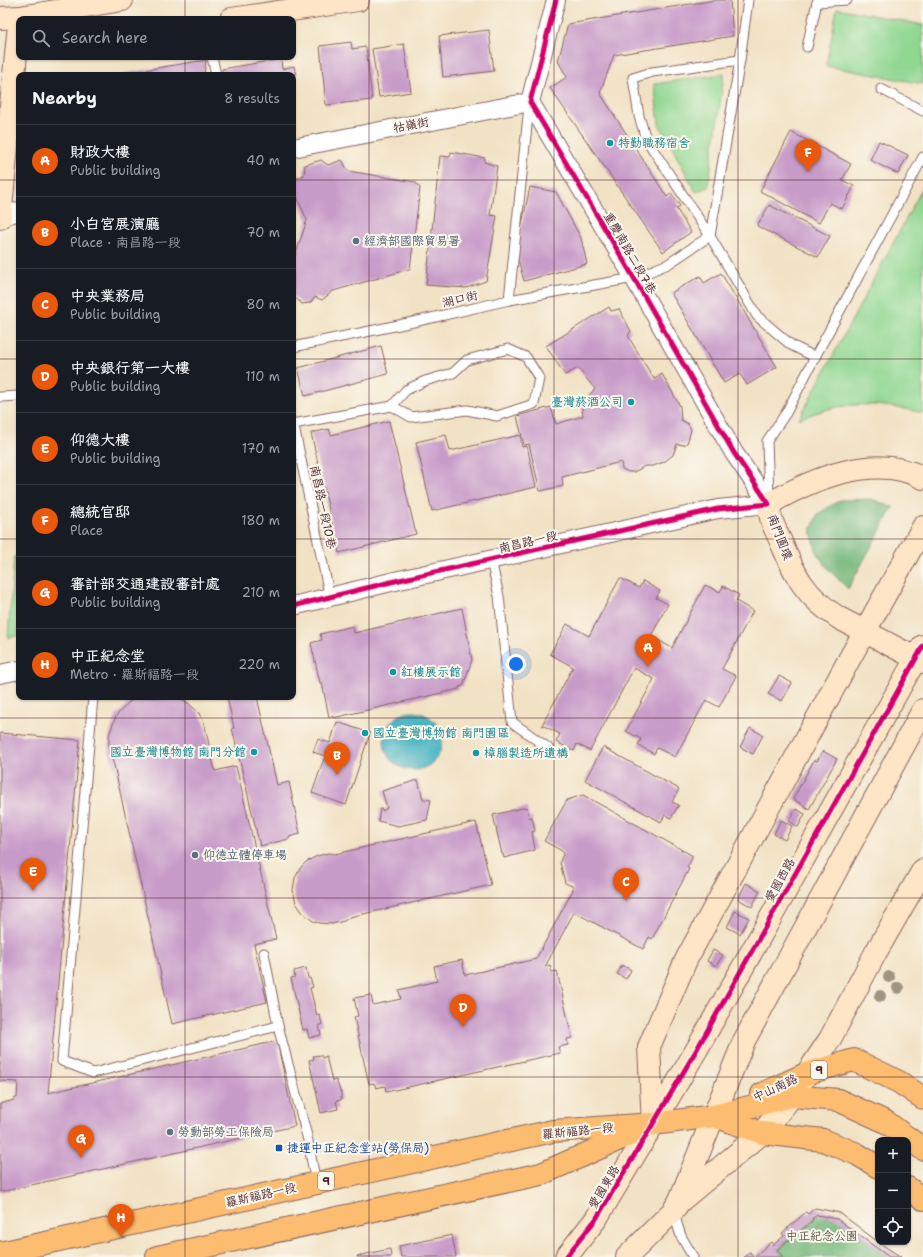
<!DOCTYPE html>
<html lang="en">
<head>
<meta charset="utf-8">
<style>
  :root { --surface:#171b24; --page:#242831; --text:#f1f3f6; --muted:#9ea1a6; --line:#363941; --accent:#ea580c }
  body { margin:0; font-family:"Shantell Sans","LXGW WenKai TC",sans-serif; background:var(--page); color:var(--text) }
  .controls { position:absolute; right:12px; bottom:12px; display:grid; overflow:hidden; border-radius:8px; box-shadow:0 1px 3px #0004 }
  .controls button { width:36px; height:36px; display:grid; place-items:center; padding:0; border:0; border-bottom:1px solid var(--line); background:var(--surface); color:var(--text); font:20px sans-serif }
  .you { position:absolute; left:516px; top:664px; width:14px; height:14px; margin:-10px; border:3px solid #fff; border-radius:50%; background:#1a73e8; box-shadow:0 0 0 6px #1a73e833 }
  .badge { display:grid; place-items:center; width:26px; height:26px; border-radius:50%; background:var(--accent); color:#fff; font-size:13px; font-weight:700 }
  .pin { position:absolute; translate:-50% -33px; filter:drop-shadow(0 1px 2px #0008) }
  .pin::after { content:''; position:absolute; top:21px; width:14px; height:12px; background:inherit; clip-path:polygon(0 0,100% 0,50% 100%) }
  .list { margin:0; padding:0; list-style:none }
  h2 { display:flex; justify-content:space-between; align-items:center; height:52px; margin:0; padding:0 16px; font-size:17px }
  h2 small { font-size:13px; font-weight:400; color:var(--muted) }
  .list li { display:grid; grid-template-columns:26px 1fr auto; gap:12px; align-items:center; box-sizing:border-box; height:72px; padding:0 16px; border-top:1px solid var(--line) }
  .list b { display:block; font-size:15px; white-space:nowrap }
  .list p { margin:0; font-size:13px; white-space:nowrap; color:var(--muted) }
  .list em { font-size:13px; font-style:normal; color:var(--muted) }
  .icon { flex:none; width:22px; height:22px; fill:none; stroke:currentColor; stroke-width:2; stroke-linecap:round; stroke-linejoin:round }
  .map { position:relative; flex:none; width:923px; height:1257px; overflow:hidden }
  .search { position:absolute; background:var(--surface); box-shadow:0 1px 3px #0004; left:16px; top:16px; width:280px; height:44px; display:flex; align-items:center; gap:10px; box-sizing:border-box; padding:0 14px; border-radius:8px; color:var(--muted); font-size:15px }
  .panel { position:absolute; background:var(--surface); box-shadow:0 1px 3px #0004; left:16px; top:72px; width:280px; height:628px; border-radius:8px }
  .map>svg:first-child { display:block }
</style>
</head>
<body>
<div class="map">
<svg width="923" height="1257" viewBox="0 0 923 1257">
  <rect width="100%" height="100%" fill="#fbf7ec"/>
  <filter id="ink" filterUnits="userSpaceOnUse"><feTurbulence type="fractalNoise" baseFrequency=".025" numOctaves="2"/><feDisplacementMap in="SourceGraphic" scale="8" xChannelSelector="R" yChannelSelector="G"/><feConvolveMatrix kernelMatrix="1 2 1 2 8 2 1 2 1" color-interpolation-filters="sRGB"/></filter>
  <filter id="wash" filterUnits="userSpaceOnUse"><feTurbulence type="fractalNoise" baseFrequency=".012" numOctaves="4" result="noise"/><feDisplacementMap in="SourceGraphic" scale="16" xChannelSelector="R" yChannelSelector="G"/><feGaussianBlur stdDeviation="0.9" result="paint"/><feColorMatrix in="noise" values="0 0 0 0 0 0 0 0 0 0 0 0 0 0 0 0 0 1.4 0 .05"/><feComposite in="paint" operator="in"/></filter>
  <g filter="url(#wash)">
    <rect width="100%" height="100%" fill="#f2e2c5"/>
    <g fill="#90d792" stroke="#6d7b5e">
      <path d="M837 8 923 25V84L826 66Z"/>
      <path d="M724 74 708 187 696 192 659 124 654 84Z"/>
      <path d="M923 187V413C874 402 846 400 799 419Z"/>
      <path d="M19 556V635L8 638 14 557Z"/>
    </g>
    <g fill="#74b87c" stroke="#5f6c54">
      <path d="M871 499 893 507 848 589 830 571 817 554 811 530 818 514 840 500Z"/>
      <path d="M817 1215 837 1219 889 1257H783L777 1250 788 1240 789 1241 813 1221 812 1219Z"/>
    </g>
    <circle fill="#46b3c2" stroke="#486976" cx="413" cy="741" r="29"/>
    <g id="blocks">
      <g fill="#c89cc9">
        <path d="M715 0H730L733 36 614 55 600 93 667 197 671 193 680 206 676 208 691 232 663 252 550 88 567 77 558 61 568 24Z"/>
        <path d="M489 30 494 71 443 77 439 36Z"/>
        <path d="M351 42 352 49 366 47 372 100 326 105 320 46Z"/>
        <path d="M404 44 411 92 379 97 372 49Z"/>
        <path d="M281 59 282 69 294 66 296 75H223L222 69Z"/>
        <path d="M206 60 204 75H120L126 73Z"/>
        <path d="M791 132 851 164 842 180 854 186 842 209 830 203 819 223 760 191Z"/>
        <path d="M879 141 908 155 898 174 870 160Z"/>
        <path d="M451 152 485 158 484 162 497 166 490 215 497 216 486 281 466 288 426 285 440 156 450 157Z"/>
        <path d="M321 160 328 165 342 160 348 171 415 182 420 188 410 269 333 291 322 300 315 297 310 303 302 304 293 296V262L307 220 293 188V180L304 175 305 165Z"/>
        <path d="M530 187 556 192 581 238 587 264 524 281 516 252Z"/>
        <path d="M769 205 830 236 818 257 757 226Z"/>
        <path d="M721 273 777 367 747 385 740 374 724 383 671 293 700 276 704 283Z"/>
        <path d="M609 307 611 311 619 309 631 331 628 336 654 379 662 374 680 406 681 420 688 424 691 429 690 434 687 443 684 445 677 444 673 455 664 462 653 466H645L634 472H629L622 469 621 462 562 477 563 486 540 491 529 444 524 445 517 416 551 407 556 424 583 416 582 408 587 397 595 389 578 368 565 375 546 346Z"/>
        <path d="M381 346 388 374 305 396 298 368Z"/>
        <path d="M389 421 416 534 339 553 311 433 329 429 331 435Z"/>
        <path d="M446 435 450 451 520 435 522 447 527 446 536 487 432 511 416 442Z"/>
        <path d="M620 578 639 588 643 581 660 591 656 598 668 604 651 636 672 648 705 585 720 592 723 586 739 595 736 601 753 611 722 669 736 676 719 707 706 700 675 757 657 748 654 754 638 745 641 739 626 731 654 679 634 668 590 751 577 744 574 751 556 742 560 734 542 725 573 667 550 654 567 624 589 636Z"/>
        <path d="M462 608 472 660 463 686 459 687V689L333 718V716L329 717 322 683H320L311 643 322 640 320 634 353 626 354 633Z"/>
        <path d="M779 676 792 683 782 701 768 694Z"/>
        <path d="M139 697H179L188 703 198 712 204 722 215 771 236 766 276 939 254 944 267 1002 172 1024 114 765 109 752V735L116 716 129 702Z"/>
        <path d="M227 697H257L277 785 289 782 300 834 289 837V839L260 846 232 728H234Z"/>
        <path d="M337 722 370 733 346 805 312 793 325 756 313 752 318 739 330 743Z"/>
        <path d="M750 728 763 735 753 754 740 747Z"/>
        <path d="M0 733 80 740 48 1093 277 1041 295 1126 0 1192V1104L14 1100 15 1098H17L18 1082 0 1081Z"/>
        <path d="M603 747 679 789 672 802 679 805 671 818 665 815 661 822 585 780Z"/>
        <path d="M823 751 837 759 809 809 793 799 814 760 817 761Z"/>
        <path d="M418 780 423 799 431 800 427 820 398 826 378 821 380 809H382V811L387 808 382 791Z"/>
        <path d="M583 795 693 856 687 868 689 869 652 939 649 937 643 949 574 912 545 967 550 965 552 972 557 971 572 1038 567 1039 568 1045 558 1047 560 1053 386 1092 385 1086 376 1088 374 1083 369 1084 354 1017 358 1016 354 998 371 995 373 1005 401 999 399 990 437 981 434 966 462 960 465 975 536 959 573 890 572 886 565 883 560 862 563 854 562 851 544 841 567 800Z"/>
        <path d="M527 807 529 818 532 817 535 831 532 832 535 850 504 858 503 854H502L493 815Z"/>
        <path d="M796 809 805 814 798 827 789 821Z"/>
        <path d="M781 820 792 826 785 840 774 834Z"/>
        <path d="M476 822 491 885 350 917 344 921 332 924 319 923 313 921 303 913 296 903 293 890 295 878 301 867 306 862 317 856 329 853 335 854Z"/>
        <path d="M746 883 760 891 752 907 738 899Z"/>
        <path d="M735 911 749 918 740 934 727 927Z"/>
        <path d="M713 950 723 955 716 966 707 961Z"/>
        <path d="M622 965 631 970 626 979 617 974Z"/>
        <path d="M306 968 308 978H310L313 987 310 988 317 1016 320 1015 322 1025H319L321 1035 309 1038 307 1029 303 1030 291 978 295 977 294 971Z"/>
        <path d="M321 1055 322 1058 326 1056 332 1081 336 1080 341 1093V1100L336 1101 338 1109 321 1113 309 1060 314 1059 313 1056Z"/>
        <path d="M815 1208 840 1213 878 1242 901 1257H889L837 1219 817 1215 812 1219 813 1220 789 1241 788 1240 777 1250 783 1257H754L771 1242 773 1245 784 1236 782 1233 806 1212 808 1214Z"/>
        <path d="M452 1235 456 1257H401L399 1246Z"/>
        <path d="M390 1249 391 1257H357V1256Z"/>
        <path d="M750 1252 754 1257H744Z"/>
      </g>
    </g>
  </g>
  <g filter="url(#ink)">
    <use href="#blocks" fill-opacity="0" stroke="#856361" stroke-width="1"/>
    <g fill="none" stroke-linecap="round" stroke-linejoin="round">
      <g stroke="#856361" stroke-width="11">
        <g id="lane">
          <path d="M807 47 817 2 847 0"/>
          <path d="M212 57 216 75"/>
          <path d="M740 60 652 72 633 78 639 116 646 139 710 236 757 316 791 345 815 357"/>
          <path d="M881 89 923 111"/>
          <path d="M509 300 529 106"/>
          <path d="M293 347 418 321 509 300 634 278 668 264 710 236 740 60 748 0"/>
          <path d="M0 397 19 396"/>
          <path d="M293 422 330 598"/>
          <path d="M293 424 392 406 411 417 467 410 497 416 534 404 539 378 526 357 508 349 467 360 453 373 425 381 406 390 392 406"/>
          <path d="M769 499 767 441 786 413 815 357 923 157"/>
          <path d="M491 560 499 596 512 722 548 748"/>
          <path d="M93 697 62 1061 93 1073 278 1026 307 1136 316 1183"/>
          <path d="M264 953 278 1026"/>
          <path d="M673 1211 681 1236 693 1257"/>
        </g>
      </g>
      <g stroke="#856361" stroke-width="20">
        <g id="street">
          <path d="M293 148 530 102"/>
          <path d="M0 217 19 211"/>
          <path d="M293 606 395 581 718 509 769 504 734 453 634 278 530 102 556 0"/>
          <path d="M0 674 19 670"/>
        </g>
      </g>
      <g stroke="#856361" stroke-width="24">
        <g id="secondary">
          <path d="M0 18 20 17 122 0"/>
          <path d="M231 19 358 0"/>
          <path d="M0 218 19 24"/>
          <path d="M923 478C876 452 811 479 769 504 769 519 775 528 781 542 795 576 806 597 839 618L923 662"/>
          <path d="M653 1124 649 1047 686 960 851 656 923 527"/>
          <path d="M679 1202 744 1041 923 710"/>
          <path d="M566 1257 596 1219 653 1124 697 1049 923 646"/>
          <path d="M627 1257 673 1211 679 1202 762 1133 792 1096 830 1039 876 952 923 870"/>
        </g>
      </g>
      <g stroke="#856361" stroke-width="24">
        <g id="primary">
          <path d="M762 1094 808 1073 854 1060 899 1082 923 1098"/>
          <path d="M714 1116 762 1133 823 1140 857 1154 878 1167"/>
          <path d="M908 1188 923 1199"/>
          <path d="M0 1253 553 1131 653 1124 714 1116 792 1096 838 1100 886 1122 923 1149"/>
          <path d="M157 1257 541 1174 640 1130"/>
        </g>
      </g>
      <use href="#lane" stroke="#fff" stroke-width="9"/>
      <use href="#street" stroke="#fff" stroke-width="18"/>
      <use href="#secondary" stroke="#fee5c5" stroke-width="22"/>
      <use href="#primary" stroke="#fcbd6f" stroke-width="22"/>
      <g stroke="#fbf7ec" stroke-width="8">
        <g id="cycleway">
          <path d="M293 606 395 581 718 509 769 504 734 453 634 278 530 102 556 0"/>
          <path d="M566 1257 596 1219 653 1124 697 1049 923 646"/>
        </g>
      </g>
      <use href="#cycleway" stroke="#d6006c" stroke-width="5"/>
    </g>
    <g fill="#a19581">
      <circle cx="889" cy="977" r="6"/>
      <circle cx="898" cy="988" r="6"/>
      <circle cx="880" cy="996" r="6"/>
    </g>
  </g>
  <path fill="none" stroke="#4a1f2b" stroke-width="1" stroke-opacity="0.55" d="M185 0V19M369 0V1257M554 0V1257M738 0V1257M185 57V75M0 180H19M293 180H923M0 359H19M293 359H923M0 539H19M293 539H923M185 697V1257M0 718H923M0 898H923M0 1077H923"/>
  <g fill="#0f9aa8" stroke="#fbf7ec" stroke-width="1.5">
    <circle cx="610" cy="143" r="4"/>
    <circle cx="631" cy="402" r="4"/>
    <circle cx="393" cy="672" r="4"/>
    <circle cx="365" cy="733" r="4"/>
    <circle cx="254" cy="752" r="4"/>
    <circle cx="476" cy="753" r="4"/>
  </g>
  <g fill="#5c6f8a" stroke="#fbf7ec" stroke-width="1.5">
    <circle cx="356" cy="241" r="4"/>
    <circle cx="195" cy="855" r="4"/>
    <circle cx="170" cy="1132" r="4"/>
  </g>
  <rect fill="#1a4fb4" stroke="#fbf7ec" stroke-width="1.5" x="275" y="1144" width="8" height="8" rx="2"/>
  <g text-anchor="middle" stroke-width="4" stroke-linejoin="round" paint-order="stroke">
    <g fill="#fbf7ec" stroke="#7f6065" stroke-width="1">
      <rect x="811" y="1061" width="16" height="18" rx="3"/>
      <rect x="318" y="1172" width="16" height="18" rx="3"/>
    </g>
    <g font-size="11" font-weight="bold" fill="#4a1f2b">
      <text x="819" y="1074">9</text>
      <text x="326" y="1185">9</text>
    </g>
    <g font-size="12" fill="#4a1f2b" stroke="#fbf7ec">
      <text transform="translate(411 125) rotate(-11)" y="4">牯嶺街</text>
      <text transform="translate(630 253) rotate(60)" y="4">重慶南路二段7巷</text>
      <text transform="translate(460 299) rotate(-13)" y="4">湖口街</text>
      <text transform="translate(323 507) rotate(78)" y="4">南昌路一段10巷</text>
      <text transform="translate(780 537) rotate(69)" y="4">南門圓環</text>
      <text transform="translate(528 542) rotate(-13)" y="4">南昌路一段</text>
      <text transform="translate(780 880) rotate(-61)" y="4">愛國西路</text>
      <text transform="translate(775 1088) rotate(-25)" y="4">中山南路</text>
      <text transform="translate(578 1131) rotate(-6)" y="4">羅斯福路一段</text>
      <text transform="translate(604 1187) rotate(-59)" y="4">愛國東路</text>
      <text transform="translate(261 1195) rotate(-13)" y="4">羅斯福路一段</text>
    </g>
    <g font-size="12" fill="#0d838f" stroke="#fbf7ec" text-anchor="start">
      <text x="618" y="147">特勤職務宿舍</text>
      <text x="623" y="406" text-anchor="end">臺灣菸酒公司</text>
      <text x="401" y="676">紅樓展示館</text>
      <text x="373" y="737">國立臺灣博物館 南門園區</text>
      <text x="246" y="756" text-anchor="end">國立臺灣博物館 南門分館</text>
      <text x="484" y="757">樟腦製造所遺構</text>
    </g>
    <g font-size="12" fill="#4e5e75" stroke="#fbf7ec" text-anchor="start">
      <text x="364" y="245">經濟部國際貿易署</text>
      <text x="203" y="859">仰德立體停車場</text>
      <text x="178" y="1136">勞動部勞工保險局</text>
    </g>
    <g font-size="12" fill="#164399" stroke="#fbf7ec" text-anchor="start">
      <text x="287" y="1152">捷運中正紀念堂站(勞保局)</text>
    </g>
    <g font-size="12" fill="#5f564a" stroke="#fbf7ec">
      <text x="822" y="1240">中正紀念公園</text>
    </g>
  </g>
</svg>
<div class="controls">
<button>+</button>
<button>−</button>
<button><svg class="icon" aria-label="locate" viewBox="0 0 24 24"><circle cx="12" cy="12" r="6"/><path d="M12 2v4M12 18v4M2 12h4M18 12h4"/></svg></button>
</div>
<div class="you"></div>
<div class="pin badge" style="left:648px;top:667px">A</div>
<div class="pin badge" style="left:337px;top:775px">B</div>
<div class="pin badge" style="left:626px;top:901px">C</div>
<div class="pin badge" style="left:463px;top:1027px">D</div>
<div class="pin badge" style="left:33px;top:891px">E</div>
<div class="pin badge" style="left:808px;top:172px">F</div>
<div class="pin badge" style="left:81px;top:1158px">G</div>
<div class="pin badge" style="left:121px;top:1237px">H</div>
<div class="search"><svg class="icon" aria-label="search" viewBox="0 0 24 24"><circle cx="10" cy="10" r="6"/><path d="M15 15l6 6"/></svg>Search here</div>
<section class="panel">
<h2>Nearby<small>8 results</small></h2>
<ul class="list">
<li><span class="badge">A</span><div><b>財政大樓</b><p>Public building</p></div><em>40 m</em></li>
<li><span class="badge">B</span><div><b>小白宮展演廳</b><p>Place · 南昌路一段</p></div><em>70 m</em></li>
<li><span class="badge">C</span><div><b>中央業務局</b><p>Public building</p></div><em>80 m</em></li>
<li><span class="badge">D</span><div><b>中央銀行第一大樓</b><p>Public building</p></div><em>110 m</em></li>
<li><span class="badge">E</span><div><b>仰德大樓</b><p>Public building</p></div><em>170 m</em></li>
<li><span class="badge">F</span><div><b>總統官邸</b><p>Place</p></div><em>180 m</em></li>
<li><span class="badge">G</span><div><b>審計部交通建設審計處</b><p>Public building</p></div><em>210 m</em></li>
<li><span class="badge">H</span><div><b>中正紀念堂</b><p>Metro · 羅斯福路一段</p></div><em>220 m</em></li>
</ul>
</section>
</div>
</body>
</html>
